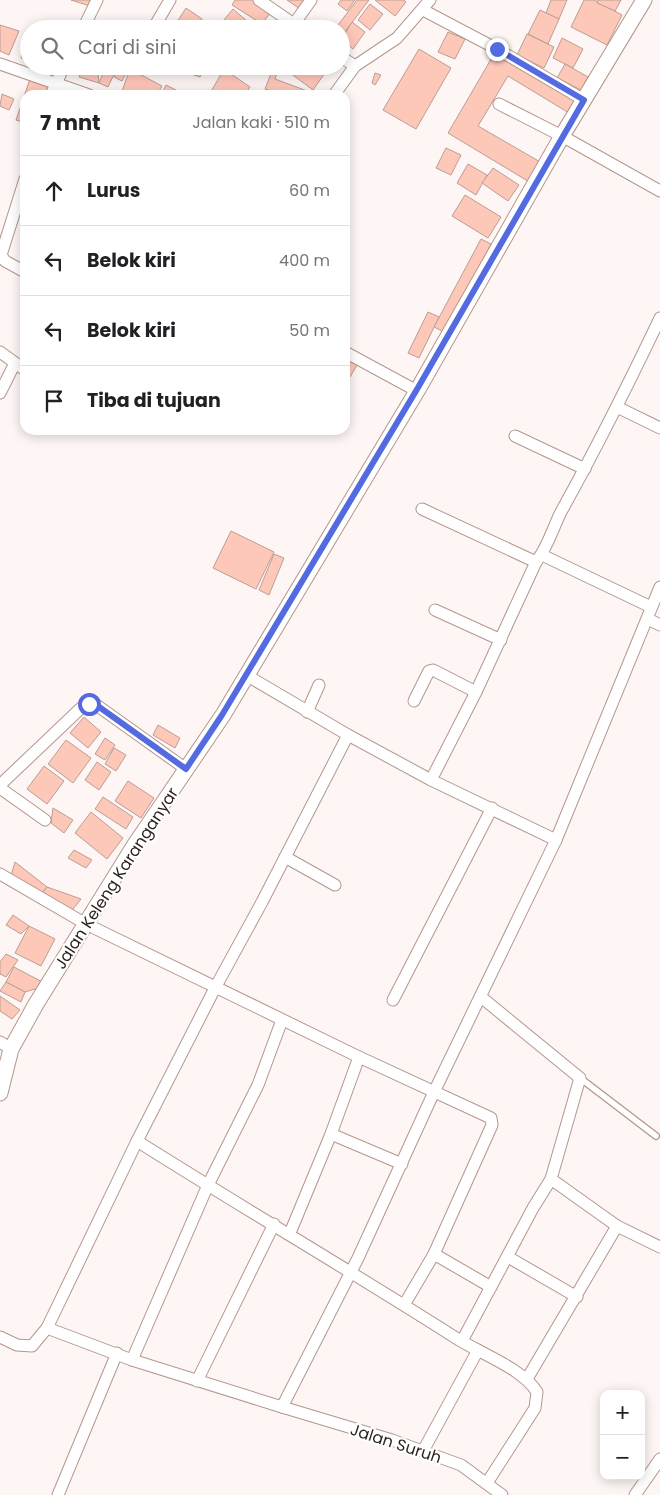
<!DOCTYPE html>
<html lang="id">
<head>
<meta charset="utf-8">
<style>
  :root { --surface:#fff; --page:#f2f2f2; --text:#202124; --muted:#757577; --line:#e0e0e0 }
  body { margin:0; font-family:Poppins,sans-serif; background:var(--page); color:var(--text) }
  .controls { position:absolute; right:15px; bottom:15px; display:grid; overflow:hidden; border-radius:10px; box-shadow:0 2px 12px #0003 }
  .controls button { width:45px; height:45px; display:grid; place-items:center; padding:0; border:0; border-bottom:1px solid var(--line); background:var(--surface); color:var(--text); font:25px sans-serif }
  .stop { position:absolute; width:15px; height:15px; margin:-11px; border:4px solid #546ae0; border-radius:50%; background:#fff }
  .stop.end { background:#546ae0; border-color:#fff; box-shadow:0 1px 5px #0008 }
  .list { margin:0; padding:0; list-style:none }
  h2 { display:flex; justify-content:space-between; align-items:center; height:65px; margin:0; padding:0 20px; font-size:21px }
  h2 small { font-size:16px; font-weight:400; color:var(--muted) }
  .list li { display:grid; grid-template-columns:32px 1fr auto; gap:15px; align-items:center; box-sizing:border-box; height:70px; padding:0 20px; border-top:1px solid var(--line) }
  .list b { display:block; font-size:19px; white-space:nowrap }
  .list em { font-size:16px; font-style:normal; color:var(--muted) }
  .icon { flex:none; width:28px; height:28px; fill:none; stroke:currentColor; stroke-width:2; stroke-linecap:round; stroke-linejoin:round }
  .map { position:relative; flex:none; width:660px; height:1495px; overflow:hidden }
  .search { position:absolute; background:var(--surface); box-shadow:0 2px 12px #0003; left:20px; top:20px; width:330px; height:55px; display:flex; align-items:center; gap:12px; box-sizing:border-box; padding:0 18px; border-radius:28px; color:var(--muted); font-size:19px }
  .panel { position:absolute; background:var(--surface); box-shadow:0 2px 12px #0003; left:20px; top:90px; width:330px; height:345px; border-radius:15px }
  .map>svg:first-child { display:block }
</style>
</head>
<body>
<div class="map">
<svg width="660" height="1495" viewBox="0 0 660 1495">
  <rect width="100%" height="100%" fill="#fdf6f4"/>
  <g fill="#fec8b9" stroke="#bb9d95">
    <path d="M71 0H94L90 6Z"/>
    <path d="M235 0H259L273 9 262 24 232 5Z"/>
    <path d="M287 0H307L300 9Z"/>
    <path d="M341 0H355L347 11 338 4Z"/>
    <path d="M357 0H369L341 37V29H335Z"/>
    <path d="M375 0H404L406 2 395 16Z"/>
    <path d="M551 0H567L559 19 546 13Z"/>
    <path d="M584 0H594L622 15 607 45 571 27Z"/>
    <path d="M598 0H621L615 11 597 3Z"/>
    <path d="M370 4 383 14 370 30 358 20Z"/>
    <path d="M186 8 202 19 195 29H187L177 22Z"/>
    <path d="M233 9 247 21 240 29H224L219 26Z"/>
    <path d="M540 10 559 19 548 44 528 34Z"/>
    <path d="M352 22 365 32 353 49 341 40Z"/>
    <path d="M61 23 74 29H58Z"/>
    <path d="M0 25 19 31 9 55 0 51Z"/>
    <path d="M448 32 465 39 455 59 438 52Z"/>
    <path d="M25 34 29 35V61L21 58Z"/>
    <path d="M527 34 554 47 544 68 517 55Z"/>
    <path d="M562 38 583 49 573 68 553 58Z"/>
    <path d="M419 49 451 68 416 129 383 110Z"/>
    <path d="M497 49 584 100 574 116 508 76 478 126 542 163 531 183 448 133Z"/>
    <path d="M565 64 588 77 581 90 557 78Z"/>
    <path d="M40 66H58L55 72Z"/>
    <path d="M106 66 117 68 108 87 99 83Z"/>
    <path d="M120 66H130L122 81 114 77Z"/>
    <path d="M174 66H202L204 68 200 77 173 68Z"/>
    <path d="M295 66H317L325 73 313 90 290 73Z"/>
    <path d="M84 67 98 73 99 83 79 77Z"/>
    <path d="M130 69 162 86 157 95H130L122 91Z"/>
    <path d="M224 69 250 87 246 93 248 95H209Z"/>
    <path d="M272 71 277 73 275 79 318 95H282L265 89Z"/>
    <path d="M375 73 381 75 375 85 372 83Z"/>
    <path d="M30 79 51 86 48 95H25V123L16 120Z"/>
    <path d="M166 85 176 90 173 95H161Z"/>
    <path d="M270 91 282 95H269Z"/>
    <path d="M2 94 14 99 9 110 0 106Z"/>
    <path d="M446 148 461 155 451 175 436 168Z"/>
    <path d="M468 164 487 175 476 195 457 183Z"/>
    <path d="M493 168 519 185 508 201 482 183Z"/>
    <path d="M465 195 501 217 488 238 452 216Z"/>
    <path d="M481 239 491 244 444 332 434 327Z"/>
    <path d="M428 312 439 317 419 358 408 353Z"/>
    <path d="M345 352 360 360 350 377 345 374Z"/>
    <path d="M231 531 274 552 256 589 213 568Z"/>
    <path d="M274 554 284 558 269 595 259 590Z"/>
    <path d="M84 717 101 732 88 748 70 733Z"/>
    <path d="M158 725 180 738 175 748 153 735Z"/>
    <path d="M105 738 115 745 105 760 95 754Z"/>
    <path d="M66 740 91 758 73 783 48 764Z"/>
    <path d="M114 748 126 755 116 771 105 764Z"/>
    <path d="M97 762 111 772 99 790 85 780Z"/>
    <path d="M44 766 64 781 47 804 27 789Z"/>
    <path d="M128 781 154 798 141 818 115 801Z"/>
    <path d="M103 797 133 817 126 829 95 809Z"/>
    <path d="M53 808 73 820 64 833 51 823Z"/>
    <path d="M91 812 123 838 107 859 75 833Z"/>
    <path d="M74 850 92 860 86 868 68 858Z"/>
    <path d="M15 862 47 887 39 897 10 879Z"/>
    <path d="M47 887 81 899 69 914 39 897Z"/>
    <path d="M13 915 29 926 21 934 6 925Z"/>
    <path d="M29 926 55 939 41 966 15 953Z"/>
    <path d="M6 954 18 960 6 977 0 974V962Z"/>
    <path d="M14 967 48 985 25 992 6 982Z"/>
    <path d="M6 982 25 992 21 1002 0 991Z"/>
    <path d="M0 996 20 1010 12 1019 0 1011Z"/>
  </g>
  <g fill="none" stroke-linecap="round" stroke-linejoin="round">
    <g stroke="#b3978d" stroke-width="8">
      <path id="lane" d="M580 1078 656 1136"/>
    </g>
    <g stroke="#b3978d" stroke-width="13">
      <g id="street">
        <path d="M259 0 301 29"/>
        <path d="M423 10 497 49 584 100"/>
        <path d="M294 24 311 0"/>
        <path d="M83 29 97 0"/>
        <path d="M153 29 170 0"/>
        <path d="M341 57 355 66"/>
        <path d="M0 64 89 95"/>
        <path d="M51 95 64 66"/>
        <path d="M334 95 355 66 397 38 430 0"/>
        <path d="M499 104 562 136 660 191"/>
        <path d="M25 179 1 255 5 261 25 272"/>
        <path d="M0 352 25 370"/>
        <path d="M345 352 417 391"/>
        <path d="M0 393 15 363"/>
        <path d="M617 407 660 428"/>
        <path d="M515 436 585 469"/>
        <path d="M422 509 536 562"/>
        <path d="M542 555 651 607"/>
        <path d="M435 610 501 640"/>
        <path d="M648 619 660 625"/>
        <path d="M414 701 429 671 433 670 476 692"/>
        <path d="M307 712 319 685"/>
        <path d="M348 735 431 780 556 840"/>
        <path d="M431 780 476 692 536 562C548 547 553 527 562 510 597 447 629 383 660 318"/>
        <path d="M0 785 81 708 89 704H95L186 769"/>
        <path d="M0 788 45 820"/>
        <path d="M285 857 335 885"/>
        <path d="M0 874 86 924 359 1057 491 1118 492 1125 434 1254 404 1305"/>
        <path d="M481 997 580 1078 551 1179 617 1226 527 1379"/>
        <path d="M393 1000 492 808"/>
        <path d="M0 1042 11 1049"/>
        <path d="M331 1134 402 1164"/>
        <path d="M137 1141C243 1208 351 1271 456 1338 481 1354 522 1368 537 1392L535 1408 487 1483"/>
        <path d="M617 1226 660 1247"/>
        <path d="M290 1233 331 1134 359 1057"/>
        <path d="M434 1254 491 1287"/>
        <path d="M508 1257 577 1297"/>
        <path d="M47 1328 137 1141 215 988 262 902 348 735 246 675"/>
        <path d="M0 1337 17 1345 32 1346 47 1328 132 1360 282 1407 358 1258 434 1092 556 840 660 587"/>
        <path d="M462 1341 533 1208 551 1179"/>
        <path d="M132 1360 208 1185 258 1085 282 1020"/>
        <path d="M197 1381 274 1224"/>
        <path d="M282 1407 392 1440 461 1465 502 1495"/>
        <path d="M423 1451 478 1350"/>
        <path d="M58 1495 117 1353"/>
        <path d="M635 1495 660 1459"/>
      </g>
    </g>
    <g stroke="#b3978d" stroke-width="17">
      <path id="secondary" d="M0 1093 11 1049 36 1004 134 846 223 715 417 391 562 136 644 0"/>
    </g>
    <use href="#lane" stroke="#fff" stroke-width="5.5"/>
    <use href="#street" stroke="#fff" stroke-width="11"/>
    <use href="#secondary" stroke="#fff" stroke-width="15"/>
  </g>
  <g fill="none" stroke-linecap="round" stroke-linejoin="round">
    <path stroke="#546ae0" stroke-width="6" d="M89 704H95L186 769 222 715 416 391 584 100 497 49"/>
  </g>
  <g text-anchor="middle" stroke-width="4.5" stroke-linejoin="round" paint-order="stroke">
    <g font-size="16" fill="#2a1f1b" stroke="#fff">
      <text transform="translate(116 878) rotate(-57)" y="6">Jalan Keleng Karanganyar</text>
      <text transform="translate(396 1443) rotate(18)" y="6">Jalan Suruh</text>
    </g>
  </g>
</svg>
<div class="controls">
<button>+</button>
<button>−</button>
</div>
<div class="stop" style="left:89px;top:704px"></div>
<div class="stop end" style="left:497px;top:49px"></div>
<div class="search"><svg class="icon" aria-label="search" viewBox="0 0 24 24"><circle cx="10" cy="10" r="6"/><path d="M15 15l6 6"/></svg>Cari di sini</div>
<section class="panel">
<h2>7 mnt<small>Jalan kaki · 510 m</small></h2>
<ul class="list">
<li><svg class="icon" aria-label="ahead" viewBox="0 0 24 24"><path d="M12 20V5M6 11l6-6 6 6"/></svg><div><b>Lurus</b></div><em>60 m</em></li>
<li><svg class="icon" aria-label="left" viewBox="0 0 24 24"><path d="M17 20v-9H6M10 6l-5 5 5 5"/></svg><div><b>Belok kiri</b></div><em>400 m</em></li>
<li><svg class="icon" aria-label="left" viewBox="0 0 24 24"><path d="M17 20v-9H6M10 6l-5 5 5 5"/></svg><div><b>Belok kiri</b></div><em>50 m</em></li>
<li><svg class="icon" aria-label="arrive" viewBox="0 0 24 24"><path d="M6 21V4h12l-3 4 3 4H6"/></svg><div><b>Tiba di tujuan</b></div></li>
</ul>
</section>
</div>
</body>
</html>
